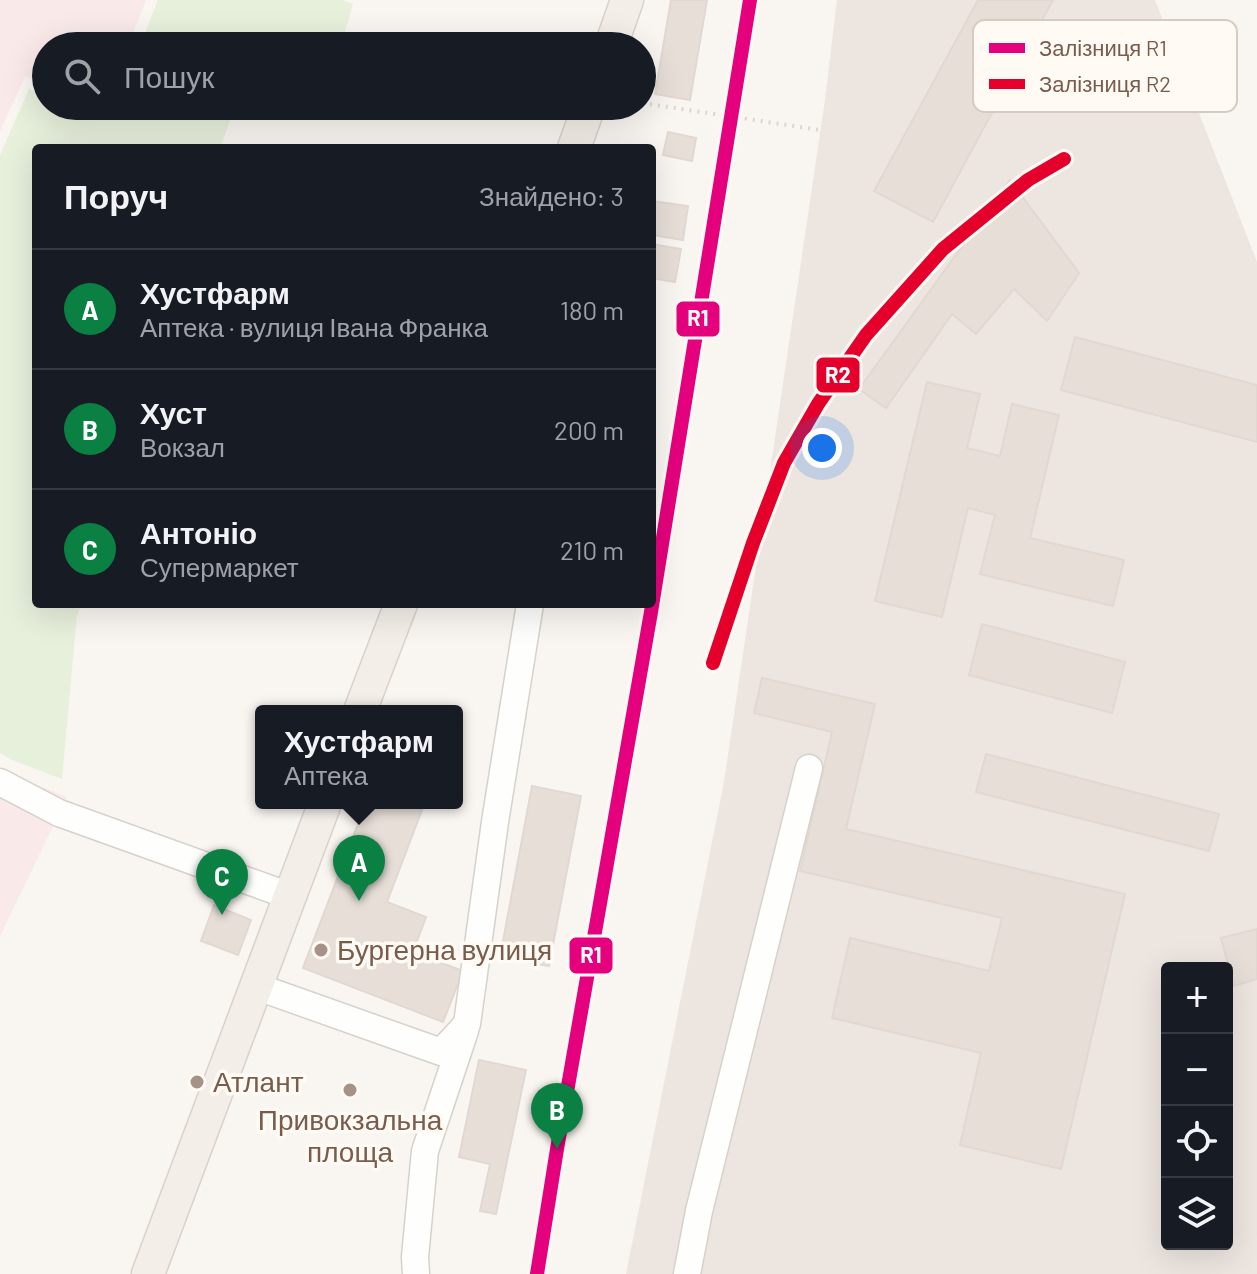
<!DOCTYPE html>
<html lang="uk">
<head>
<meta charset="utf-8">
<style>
  :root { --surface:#171b24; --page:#20242c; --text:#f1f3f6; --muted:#9ea1a6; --line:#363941; --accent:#0b8043 }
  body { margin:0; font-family:Barlow,sans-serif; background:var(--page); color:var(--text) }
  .controls { position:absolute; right:24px; bottom:24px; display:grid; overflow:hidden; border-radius:8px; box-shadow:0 8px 32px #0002 }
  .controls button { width:72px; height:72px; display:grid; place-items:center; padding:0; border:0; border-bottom:2px solid var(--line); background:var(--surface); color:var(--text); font:40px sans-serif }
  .you { position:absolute; left:822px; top:448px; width:28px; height:28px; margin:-20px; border:6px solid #fff; border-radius:50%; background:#1a73e8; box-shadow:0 0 0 12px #1a73e833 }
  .badge { display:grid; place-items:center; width:52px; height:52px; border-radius:50%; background:var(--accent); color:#fff; font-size:26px; font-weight:700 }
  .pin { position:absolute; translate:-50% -66px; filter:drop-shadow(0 2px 4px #0008) }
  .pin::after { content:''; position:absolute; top:42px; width:28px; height:24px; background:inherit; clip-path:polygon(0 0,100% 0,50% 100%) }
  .popup { position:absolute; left:255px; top:705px; width:208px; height:104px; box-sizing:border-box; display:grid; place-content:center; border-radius:8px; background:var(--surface); filter:drop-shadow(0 2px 6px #0005); font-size:26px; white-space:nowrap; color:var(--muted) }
  .popup b { font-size:30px; color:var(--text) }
  .popup::after { content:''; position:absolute; left:50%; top:100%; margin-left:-16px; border:16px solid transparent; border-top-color:var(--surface) }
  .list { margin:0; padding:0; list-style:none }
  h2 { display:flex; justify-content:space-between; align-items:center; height:104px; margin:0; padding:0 32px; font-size:34px }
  h2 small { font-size:26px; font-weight:400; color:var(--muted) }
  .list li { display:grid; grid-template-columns:52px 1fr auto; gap:24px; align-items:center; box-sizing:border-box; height:120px; padding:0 32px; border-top:2px solid var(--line) }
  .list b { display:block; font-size:30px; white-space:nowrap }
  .list p { margin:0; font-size:26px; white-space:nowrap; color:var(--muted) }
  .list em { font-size:26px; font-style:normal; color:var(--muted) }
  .icon { flex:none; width:44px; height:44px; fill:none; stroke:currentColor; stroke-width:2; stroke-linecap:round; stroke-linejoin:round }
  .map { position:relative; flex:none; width:1257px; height:1274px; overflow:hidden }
  .search { position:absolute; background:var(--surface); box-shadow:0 8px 32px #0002; left:32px; top:32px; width:624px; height:88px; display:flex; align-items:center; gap:20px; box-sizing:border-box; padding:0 28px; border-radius:44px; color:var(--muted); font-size:30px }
  .panel { position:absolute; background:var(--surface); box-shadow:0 8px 32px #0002; left:32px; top:144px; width:624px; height:464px; border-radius:8px }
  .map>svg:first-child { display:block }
</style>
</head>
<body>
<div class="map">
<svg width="1257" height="1274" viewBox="0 0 1257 1274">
  <rect width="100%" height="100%" fill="#f9f5f0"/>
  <path fill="#ede5e0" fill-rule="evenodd" d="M837 0H1155L1257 262V1274H626L724 782 825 100ZM1167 968H1227V1244H1167Z"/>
  <g fill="#fae9e9">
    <path d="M0 0H146L128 46H46V85L25 76 0 131Z"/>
    <path d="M0 770 67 797 0 936Z"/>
  </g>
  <g fill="#e7f0db">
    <path d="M158 0H342L353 4 341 46H140Z"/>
    <path d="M29 89 46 95V106H77L110 118 116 106H235L220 148H36V604H82L77 615 62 779 12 760 0 753V155Z"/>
  </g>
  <g fill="#e6ded7" stroke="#e2d8d2" stroke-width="2">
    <path d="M671 0H707L690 100 655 94Z"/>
    <path d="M978 0H1053L933 222 874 191Z"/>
    <path d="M668 132 696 138 692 161 663 155Z"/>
    <path d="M1010 180 1079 273 1047 321 1014 289 976 334 952 314 886 408 859 389Z"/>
    <path d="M652 201 688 206 683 240 652 235Z"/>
    <path d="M652 244 681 249 675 282 652 278Z"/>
    <path d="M1075 337 1257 385V442L1061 390Z"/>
    <path d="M927 382 980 394 967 448 1000 456 1012 404 1059 415 1030 538 1124 560 1113 606 980 574 995 515 968 508 942 617 875 601Z"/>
    <path d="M982 624 1125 662 1112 713 969 675Z"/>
    <path d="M762 678 875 704 846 829 1125 894 1061 1169 960 1145 981 1053 832 1018 850 938 989 971 1002 918 800 871 832 732 754 713Z"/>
    <path d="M986 754 1219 814 1209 851 976 792Z"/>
    <path d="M532 786 581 796 549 966 500 957Z"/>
    <path d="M366 803H403L422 810 387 902 426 917 413 952 463 971 443 1022 303 968Z"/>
    <path d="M214 905 251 920 238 955 201 941Z"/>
    <path d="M1257 929V979L1234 986 1221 938Z"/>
    <path d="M479 1060 526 1070 496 1214 480 1211 490 1164 459 1157Z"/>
  </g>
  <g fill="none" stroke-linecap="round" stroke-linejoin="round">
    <g stroke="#d7d1cb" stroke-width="29">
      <g id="minor">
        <path d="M0 782 59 813 290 896"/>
        <path d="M255 986 441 1052 467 1024 495 822 530 604"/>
        <path d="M416 1274 415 1257 425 1151 465 1031"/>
        <path d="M687 1274 699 1211 809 768"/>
      </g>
    </g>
    <g stroke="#dad1cc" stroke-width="35">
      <g id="major">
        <path d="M611 46 627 0"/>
        <path d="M574 148 589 106"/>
        <path d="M360 711 401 604"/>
        <path d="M148 1274 325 803"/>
      </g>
    </g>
    <path stroke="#dcd5d0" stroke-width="4" stroke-dasharray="2 6" stroke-linecap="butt" d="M642 103 820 130"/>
    <use href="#minor" stroke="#fefefd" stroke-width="26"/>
    <use href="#major" stroke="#f3eee8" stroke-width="32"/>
    <g stroke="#fffaf3" stroke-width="20">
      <path id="rail-1" d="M537 1274 557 1149 651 612 750 0"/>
    </g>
    <g stroke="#fffaf3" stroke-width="20">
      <path id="rail-2" d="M713 663 753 543 784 463 818 404 866 335 943 249 1028 180 1064 159"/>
    </g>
    <use href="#rail-1" stroke="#e5007d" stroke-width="14"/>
    <use href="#rail-2" stroke="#e4002b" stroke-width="14"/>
  </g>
  <g fill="#a69286" stroke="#fffaf3" stroke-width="3">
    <circle cx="321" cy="950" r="8"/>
    <circle cx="197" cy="1082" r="8"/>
    <circle cx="350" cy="1090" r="8"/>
  </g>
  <g text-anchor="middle" stroke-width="7" stroke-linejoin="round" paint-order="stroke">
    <g font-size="28" fill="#7a5c4d" stroke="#fffaf3" text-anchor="start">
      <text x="337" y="960">Бургерна вулиця</text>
      <text x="213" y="1092">Атлант</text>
      <text x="350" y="1130" text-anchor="middle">Привокзальна<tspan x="350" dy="32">площа</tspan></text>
    </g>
  </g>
  <rect x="973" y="20" width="264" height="92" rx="12" fill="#fffaf3" stroke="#d7cbc1" stroke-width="2"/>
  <rect x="989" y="43" width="36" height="10" fill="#e5007d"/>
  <rect x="989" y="79" width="36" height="10" fill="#e4002b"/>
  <g font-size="22" fill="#7a5c4d">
    <text x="1039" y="56">Залізниця R1</text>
    <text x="1039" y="92">Залізниця R2</text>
  </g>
  <g stroke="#fffaf3" stroke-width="3">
    <rect x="675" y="300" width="46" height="38" rx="8" fill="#e5007d"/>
    <rect x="815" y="356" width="46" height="38" rx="8" fill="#e4002b"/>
    <rect x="568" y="936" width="46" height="39" rx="8" fill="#e5007d"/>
  </g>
  <g font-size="22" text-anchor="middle" font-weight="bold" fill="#fff">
    <text x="698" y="326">R1</text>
    <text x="838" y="383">R2</text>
    <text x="591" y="963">R1</text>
  </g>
</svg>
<div class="controls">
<button>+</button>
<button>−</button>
<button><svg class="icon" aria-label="locate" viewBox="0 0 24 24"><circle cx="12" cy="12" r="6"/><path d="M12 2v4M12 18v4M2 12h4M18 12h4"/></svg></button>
<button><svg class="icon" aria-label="layers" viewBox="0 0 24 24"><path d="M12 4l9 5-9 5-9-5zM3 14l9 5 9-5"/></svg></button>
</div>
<div class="you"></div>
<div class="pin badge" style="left:359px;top:901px">A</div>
<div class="popup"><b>Хустфарм</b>Аптека</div>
<div class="pin badge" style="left:557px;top:1149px">B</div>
<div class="pin badge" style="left:222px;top:915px">C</div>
<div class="search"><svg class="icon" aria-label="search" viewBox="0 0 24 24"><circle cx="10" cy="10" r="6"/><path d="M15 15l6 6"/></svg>Пошук</div>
<section class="panel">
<h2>Поруч<small>Знайдено: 3</small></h2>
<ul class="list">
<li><span class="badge">A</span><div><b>Хустфарм</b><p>Аптека · вулиця Івана Франка</p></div><em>180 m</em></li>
<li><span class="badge">B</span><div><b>Хуст</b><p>Вокзал</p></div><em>200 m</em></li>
<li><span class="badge">C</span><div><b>Антоніо</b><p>Супермаркет</p></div><em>210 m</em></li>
</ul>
</section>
</div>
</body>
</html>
